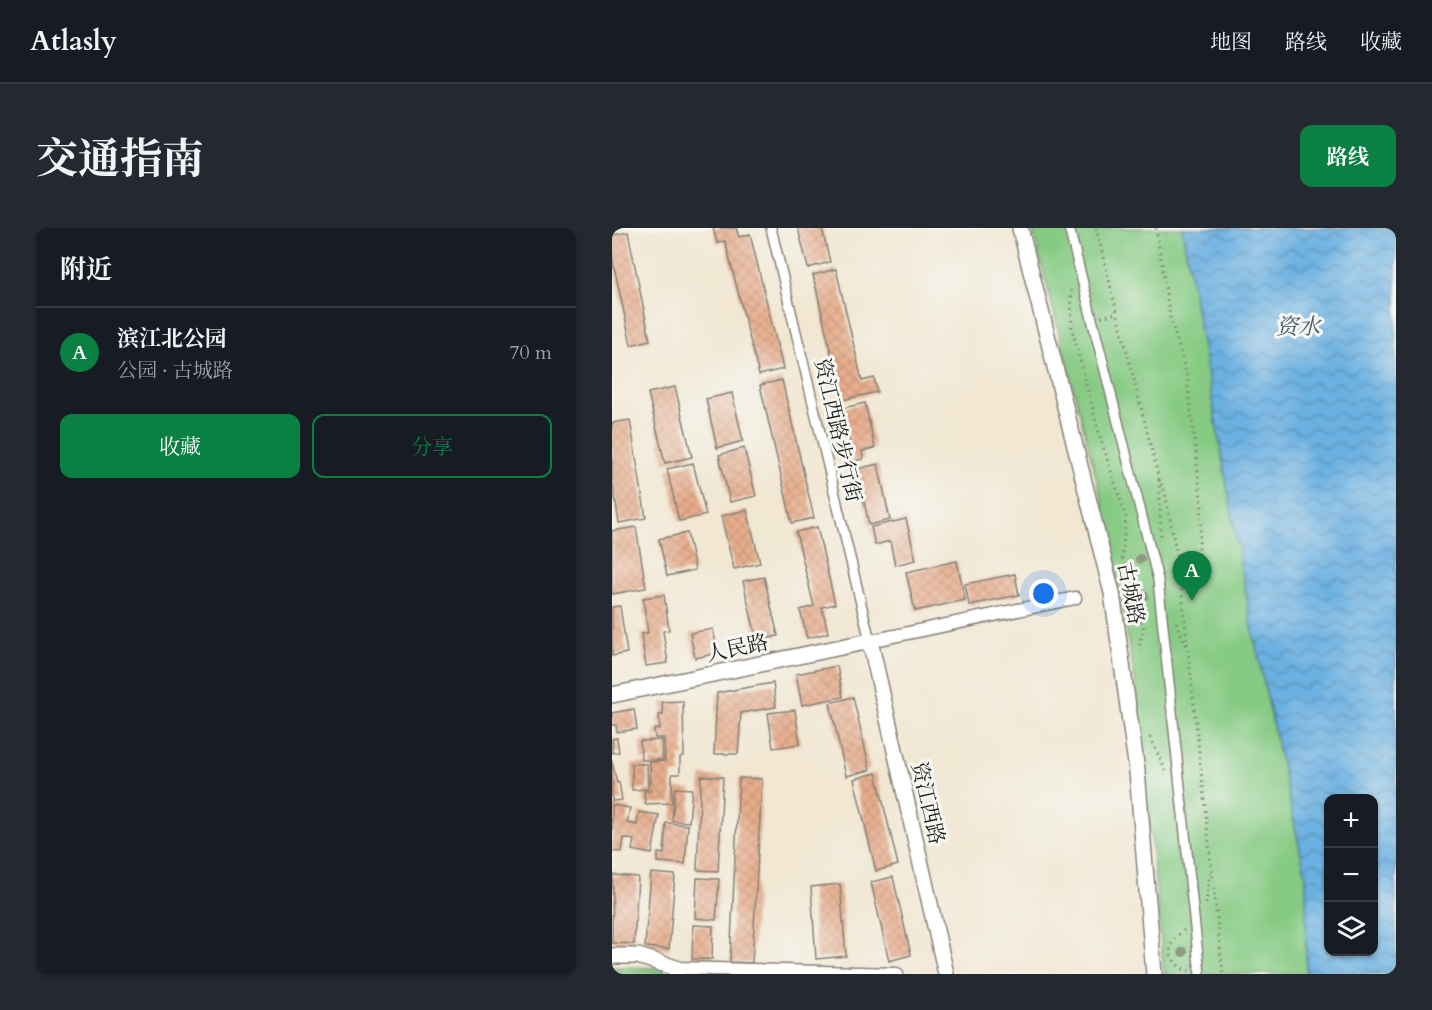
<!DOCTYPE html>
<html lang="zh">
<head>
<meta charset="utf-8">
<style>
  :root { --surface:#171b24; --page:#242831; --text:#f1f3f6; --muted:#9ea1a6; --line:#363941; --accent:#0b8043 }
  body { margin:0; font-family:Cardo,"Noto Serif SC",serif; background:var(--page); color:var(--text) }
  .controls { position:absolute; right:18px; bottom:18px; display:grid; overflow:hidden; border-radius:12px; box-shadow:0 2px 4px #0004 }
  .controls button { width:54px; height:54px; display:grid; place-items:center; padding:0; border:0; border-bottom:2px solid var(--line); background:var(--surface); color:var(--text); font:30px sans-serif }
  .you { position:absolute; left:432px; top:366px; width:21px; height:21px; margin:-15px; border:4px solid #fff; border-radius:50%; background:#1a73e8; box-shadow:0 0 0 9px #1a73e833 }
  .badge { display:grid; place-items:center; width:39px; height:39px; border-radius:50%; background:var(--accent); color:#fff; font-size:20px; font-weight:700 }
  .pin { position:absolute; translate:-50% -50px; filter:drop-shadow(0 2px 3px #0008) }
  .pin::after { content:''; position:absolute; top:32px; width:21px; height:18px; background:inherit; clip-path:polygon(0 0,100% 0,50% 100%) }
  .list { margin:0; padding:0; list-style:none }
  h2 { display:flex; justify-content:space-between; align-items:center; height:78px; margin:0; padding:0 24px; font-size:26px }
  h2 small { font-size:20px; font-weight:400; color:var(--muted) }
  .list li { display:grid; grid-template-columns:39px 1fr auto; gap:18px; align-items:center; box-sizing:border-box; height:90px; padding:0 24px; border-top:2px solid var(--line) }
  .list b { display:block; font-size:22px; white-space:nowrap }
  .list p { margin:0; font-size:20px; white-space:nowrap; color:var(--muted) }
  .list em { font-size:20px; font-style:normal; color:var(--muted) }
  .actions { display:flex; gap:12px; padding:18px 24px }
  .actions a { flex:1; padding:14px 0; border:2px solid var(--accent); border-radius:12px; text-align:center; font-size:21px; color:var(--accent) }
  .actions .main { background:var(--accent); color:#fff }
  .icon { flex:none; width:33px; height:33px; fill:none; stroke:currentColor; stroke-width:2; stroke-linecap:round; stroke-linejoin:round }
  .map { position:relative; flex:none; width:784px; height:746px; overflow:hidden; border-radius:12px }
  header { display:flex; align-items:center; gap:36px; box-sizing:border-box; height:84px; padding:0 30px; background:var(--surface); border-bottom:2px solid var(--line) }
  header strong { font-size:28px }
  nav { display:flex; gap:33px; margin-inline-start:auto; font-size:21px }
  .intro { display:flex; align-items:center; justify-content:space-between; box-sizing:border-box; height:144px; padding:0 36px }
  h1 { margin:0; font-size:42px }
  .button { padding:15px 27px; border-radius:12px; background:var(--accent); color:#fff; font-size:21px; font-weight:700 }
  main { display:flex; gap:36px; padding:0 36px }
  aside { flex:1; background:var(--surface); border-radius:12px; box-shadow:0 2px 4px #0004 }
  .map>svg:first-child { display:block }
</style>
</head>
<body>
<header>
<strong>Atlasly</strong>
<nav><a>地图</a><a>路线</a><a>收藏</a></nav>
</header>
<div class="intro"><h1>交通指南</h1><a class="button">路线</a></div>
<main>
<aside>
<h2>附近<small></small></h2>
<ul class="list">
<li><span class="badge">A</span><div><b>滨江北公园</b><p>公园 · 古城路</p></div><em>70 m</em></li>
</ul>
<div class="actions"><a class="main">收藏</a><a>分享</a></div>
</aside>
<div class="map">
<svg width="784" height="746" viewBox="0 0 784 746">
  <defs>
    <pattern id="water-waves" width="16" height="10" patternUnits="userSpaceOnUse" patternTransform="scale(1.5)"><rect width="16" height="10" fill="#6ab0e1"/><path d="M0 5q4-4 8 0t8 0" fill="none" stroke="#568eb6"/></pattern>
    <pattern id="building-cross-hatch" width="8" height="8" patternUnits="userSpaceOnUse" patternTransform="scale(1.5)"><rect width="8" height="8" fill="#e8ae8d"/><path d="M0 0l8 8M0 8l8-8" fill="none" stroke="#c69579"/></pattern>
  </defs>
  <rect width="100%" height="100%" fill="#f6f6f2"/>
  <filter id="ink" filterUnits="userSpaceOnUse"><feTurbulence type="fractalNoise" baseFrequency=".0167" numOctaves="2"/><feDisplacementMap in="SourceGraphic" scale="12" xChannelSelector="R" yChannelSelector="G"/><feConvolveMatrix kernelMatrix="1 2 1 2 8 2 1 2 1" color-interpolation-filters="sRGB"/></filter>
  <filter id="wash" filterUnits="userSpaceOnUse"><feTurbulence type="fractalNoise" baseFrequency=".008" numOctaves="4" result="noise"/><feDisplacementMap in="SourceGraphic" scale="24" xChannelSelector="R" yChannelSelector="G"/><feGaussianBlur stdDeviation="1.35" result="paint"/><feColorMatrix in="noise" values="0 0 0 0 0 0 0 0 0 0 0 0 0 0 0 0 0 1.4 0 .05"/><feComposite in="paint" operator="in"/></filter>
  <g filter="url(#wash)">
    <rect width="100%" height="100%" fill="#f1e7d2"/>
    <g fill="#86ca83" stroke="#517350" stroke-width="1.5">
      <path d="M420 0H583L697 614 700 746H552L525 463 489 268Z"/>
      <path d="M0 739 53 740 52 746H0Z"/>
    </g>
    <path fill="url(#water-waves)" stroke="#43667e" stroke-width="1.5" fill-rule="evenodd" d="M570 0H784V746H694V649L640 400ZM716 570H762V724H716Z"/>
    <g id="blocks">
      <g fill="url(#building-cross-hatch)">
        <path d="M101 0H124L127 9 138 6 171 141 147 147 113 13 105 15Z"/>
        <path d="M186 0H210L218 34 196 40Z"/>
        <path d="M16 4 38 112 19 117 0 29V7Z"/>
        <path d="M224 41 250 153 262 150 265 164 230 172 201 47Z"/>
        <path d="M170 152 202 290 180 295 148 157Z"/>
        <path d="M63 159 80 229 53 235 36 165Z"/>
        <path d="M120 165 131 213 105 220 94 171Z"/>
        <path d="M253 175 263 220 250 223 251 231 242 233 231 180Z"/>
        <path d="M18 192 34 290 7 295 0 250V195Z"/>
        <path d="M132 220 144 268 118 274 107 227Z"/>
        <path d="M81 235 94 287 67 293 55 241Z"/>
        <path d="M266 236 278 292 257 297 245 241Z"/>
        <path d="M135 282 148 335 122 341 109 288Z"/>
        <path d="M294 291 304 332 283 337 278 313 263 317 259 299Z"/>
        <path d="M24 299 34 360 0 366V303Z"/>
        <path d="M205 299 223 376 210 379 216 405 195 410 188 382 202 378 184 304Z"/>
        <path d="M75 305 83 342 55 348 47 311Z"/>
        <path d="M345 333 353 372 303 383 294 344Z"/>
        <path d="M403 346 407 367 357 377 353 356Z"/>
        <path d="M152 349 166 408 145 413 131 353Z"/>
        <path d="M52 367 57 402 51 403 56 435 34 438 29 406 36 405 31 370Z"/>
        <path d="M8 378 15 425 0 428V379Z"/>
        <path d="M101 401 106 425 83 430 78 405Z"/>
        <path d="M225 438 231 469 190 477 184 446Z"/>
        <path d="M161 455 164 479 129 485 126 526H102L105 465Z"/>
        <path d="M241 469 258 542 234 548 218 475Z"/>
        <path d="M71 473 72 528 68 529V546H60V575L33 576 32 563H39L38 534 53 533 52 510H43L42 501H48L47 487H51L50 474Z"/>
        <path d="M22 481 25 501 5 504 4 497H0V485Z"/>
        <path d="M183 482 188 516 161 520 156 485Z"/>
        <path d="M5 510 7 524 0 525V511Z"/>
        <path d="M50 512 51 532H29L28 513Z"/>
        <path d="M0 533 5 555 7 554 10 572 0 573Z"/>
        <path d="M20 536H35L36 561 20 562Z"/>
        <path d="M264 545 286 637 264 643 242 551Z"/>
        <path d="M89 548 111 549 106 643 85 642Z"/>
        <path d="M127 550 150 551 140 735 118 734Z"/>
        <path d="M63 560 80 561 77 594 60 593Z"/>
        <path d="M0 577 18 580 15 595 25 597 27 584 47 587 40 626 20 622 22 612 12 610 10 624 0 623Z"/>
        <path d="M54 595 76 597 73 636 46 634V625L52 626Z"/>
        <path d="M39 645 63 647 57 721 33 719Z"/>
        <path d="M1 647 26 649 22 716 0 715Z"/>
        <path d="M281 649 299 727 277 733 259 654Z"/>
        <path d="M85 650 107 651 104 692 83 690Z"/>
        <path d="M228 656 234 728 204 731 199 659Z"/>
        <path d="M81 697 101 698 100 731H80Z"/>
      </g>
    </g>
  </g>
  <g filter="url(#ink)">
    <use href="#blocks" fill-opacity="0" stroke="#868277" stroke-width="1.5"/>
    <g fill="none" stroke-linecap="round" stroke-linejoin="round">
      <g stroke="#868277" stroke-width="12">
        <g id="pedestrian">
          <path d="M159 0 258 413"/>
          <path d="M457 0 546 352 588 746"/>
        </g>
      </g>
      <g stroke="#868277" stroke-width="15">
        <g id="minor">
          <path d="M258 413 463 370"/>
          <path d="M64 740 285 746"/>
        </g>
      </g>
      <g stroke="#868277" stroke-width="18">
        <g id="tertiary">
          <path d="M408 0 500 365 525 543 542 746"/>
          <path d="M0 467 258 413 334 746"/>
          <path d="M0 728H26L64 740V746"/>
        </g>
      </g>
      <g stroke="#868277" stroke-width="3" stroke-dasharray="1.5 4.5" stroke-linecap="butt">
        <path d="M484 0 547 251 553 265 567 338 611 746"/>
        <path d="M544 0 558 89 575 148 590 279 586 332 567 338"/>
        <path d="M459 62 460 101 487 205 514 290 510 329 524 387C539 401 526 406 528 422"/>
        <path d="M489 89 505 85"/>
        <path d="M547 252 549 312"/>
        <path d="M564 394 575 421"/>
        <path d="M538 509 554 544"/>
        <path d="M594 676 598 644"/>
        <path d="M572 702C569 705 563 709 561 713 553 726 565 740 577 743"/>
      </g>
      <use href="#pedestrian" stroke="#fff" stroke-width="9"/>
      <use href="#minor" stroke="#fff" stroke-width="12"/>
      <use href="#tertiary" stroke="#fff" stroke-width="15"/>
    </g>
    <g fill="#909982">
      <circle cx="528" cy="331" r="5"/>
      <circle cx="532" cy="368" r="5"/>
      <circle cx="571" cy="724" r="5"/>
    </g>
  </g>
  <g text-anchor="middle" stroke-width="6" stroke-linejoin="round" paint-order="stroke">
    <g font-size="21" fill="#1c1c1c" stroke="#f6f6f2">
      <text transform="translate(226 202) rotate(77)" y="7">资江西路步行街</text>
      <text transform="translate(519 365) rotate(79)" y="7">古城路</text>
      <text transform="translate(125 420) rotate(-12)" y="7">人民路</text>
      <text transform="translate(316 575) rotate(77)" y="7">资江西路</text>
    </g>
    <g font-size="22" font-style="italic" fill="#3b576b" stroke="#f6f6f2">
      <text x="686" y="106">资水</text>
    </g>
  </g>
</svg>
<div class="controls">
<button>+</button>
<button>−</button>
<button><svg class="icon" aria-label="layers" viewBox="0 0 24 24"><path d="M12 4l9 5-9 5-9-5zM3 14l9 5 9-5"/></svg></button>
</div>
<div class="you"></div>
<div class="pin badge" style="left:580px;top:373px">A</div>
</div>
</main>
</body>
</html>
